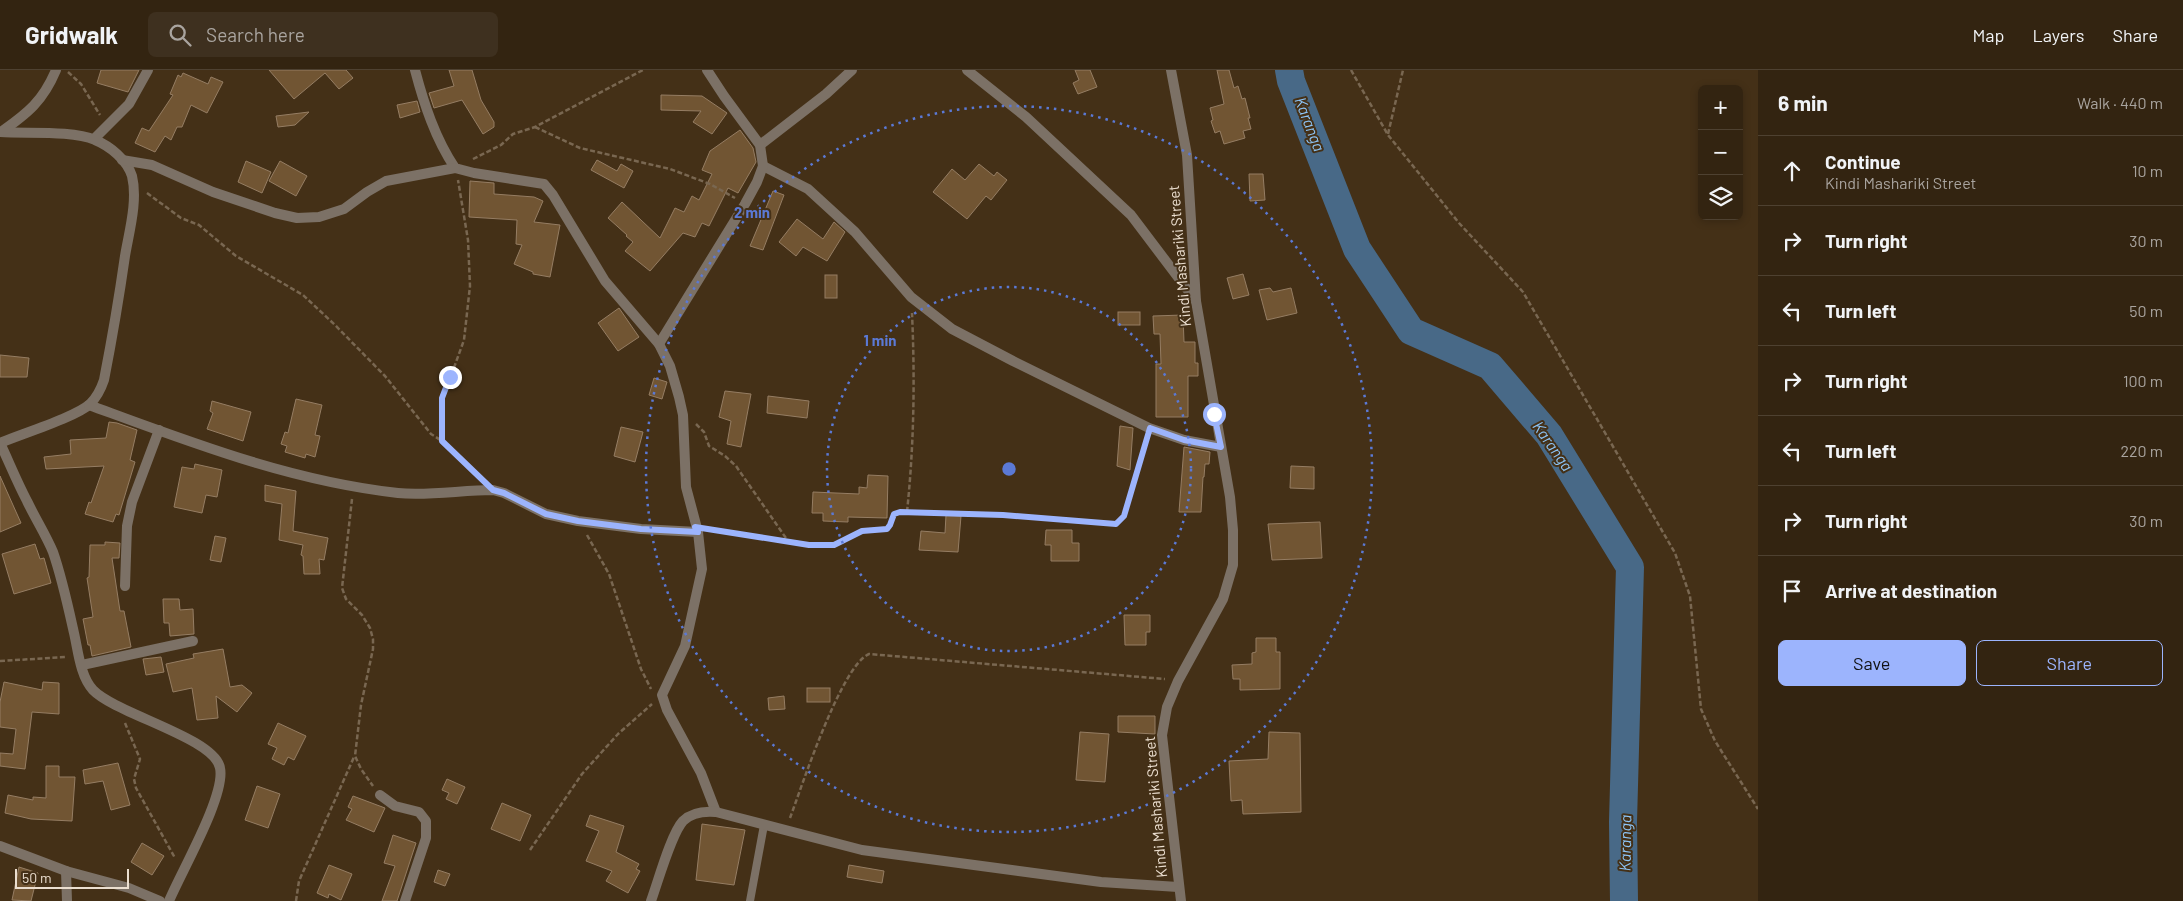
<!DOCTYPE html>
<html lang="en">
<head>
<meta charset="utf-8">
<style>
  :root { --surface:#332411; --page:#3e301f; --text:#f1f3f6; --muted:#a9a49f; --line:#4e4131; --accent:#9cb4fd }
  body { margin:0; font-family:Barlow,sans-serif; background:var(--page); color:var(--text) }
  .controls { position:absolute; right:15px; top:15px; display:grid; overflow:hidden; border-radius:8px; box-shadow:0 2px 8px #0003 }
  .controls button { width:45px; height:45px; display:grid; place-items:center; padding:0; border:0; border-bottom:1px solid var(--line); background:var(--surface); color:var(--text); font:25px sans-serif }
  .scale { position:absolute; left:15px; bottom:12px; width:114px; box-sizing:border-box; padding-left:5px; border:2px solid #ebdecf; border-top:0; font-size:14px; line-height:18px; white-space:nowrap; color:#ebdecf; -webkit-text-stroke:4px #443017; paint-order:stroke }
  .stop { position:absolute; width:15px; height:15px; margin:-11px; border:4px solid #9cb4fd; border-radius:50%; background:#fff }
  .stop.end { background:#9cb4fd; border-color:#fff; box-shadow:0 1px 5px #0008 }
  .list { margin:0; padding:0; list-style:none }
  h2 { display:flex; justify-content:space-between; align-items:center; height:65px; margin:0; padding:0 20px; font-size:21px }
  h2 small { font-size:16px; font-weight:400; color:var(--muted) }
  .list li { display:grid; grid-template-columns:32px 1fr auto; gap:15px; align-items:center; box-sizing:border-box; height:70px; padding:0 20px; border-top:1px solid var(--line) }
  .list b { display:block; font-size:19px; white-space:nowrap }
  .list p { margin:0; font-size:16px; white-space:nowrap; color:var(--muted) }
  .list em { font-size:16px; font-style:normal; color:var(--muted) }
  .actions { display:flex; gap:10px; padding:15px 20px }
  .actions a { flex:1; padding:11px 0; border:1px solid var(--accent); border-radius:8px; text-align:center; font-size:18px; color:var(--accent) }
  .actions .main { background:var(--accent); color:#111 }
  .icon { flex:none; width:28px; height:28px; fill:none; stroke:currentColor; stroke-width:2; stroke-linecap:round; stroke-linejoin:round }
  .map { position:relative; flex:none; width:1758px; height:831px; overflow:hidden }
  header { display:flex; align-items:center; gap:30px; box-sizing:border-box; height:70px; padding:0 25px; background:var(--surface); border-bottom:1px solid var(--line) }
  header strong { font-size:24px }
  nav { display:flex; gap:28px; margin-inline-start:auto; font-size:18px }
  .search { width:350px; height:45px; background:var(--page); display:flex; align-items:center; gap:12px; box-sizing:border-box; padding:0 18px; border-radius:8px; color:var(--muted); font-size:19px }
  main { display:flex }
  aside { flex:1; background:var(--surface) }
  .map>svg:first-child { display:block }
</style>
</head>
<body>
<header>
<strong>Gridwalk</strong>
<div class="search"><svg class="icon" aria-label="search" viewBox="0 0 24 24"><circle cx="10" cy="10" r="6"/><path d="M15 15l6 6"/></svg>Search here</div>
<nav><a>Map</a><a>Layers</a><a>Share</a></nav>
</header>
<main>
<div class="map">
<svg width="1758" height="831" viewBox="0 0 1758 831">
  <rect width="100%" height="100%" fill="#443017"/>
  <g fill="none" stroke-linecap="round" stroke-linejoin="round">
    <path stroke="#486987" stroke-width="28" d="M1289 0 1291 11 1357 179 1411 261 1490 296 1549 365 1630 497 1623 752 1624 831"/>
  </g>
  <g fill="#715533" stroke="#957d63">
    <path d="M101 0H139L128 22 97 13Z"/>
    <path d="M269 0H346L353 8 339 19 325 3 294 29Z"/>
    <path d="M449 0H472L481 30 494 52V57L483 64 462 30 434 38 429 23 454 16Z"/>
    <path d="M1075 0H1090L1097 17 1078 24 1073 13 1079 10Z"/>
    <path d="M1217 0H1229L1234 18 1238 16 1242 29 1245 28 1250 48H1248L1251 59 1243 61 1245 68 1224 74 1220 61 1215 63 1211 51 1213 50 1210 38 1224 34Z"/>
    <path d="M183 3 208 14 211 7 223 12 207 43 191 35 182 57H177L171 70 165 66 155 82 135 73 142 58 149 61 173 25 170 24 178 5 181 7Z"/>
    <path d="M661 25 702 26 727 43 712 64 693 52 701 41 661 40Z"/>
    <path d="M417 31 420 42 400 48 397 35Z"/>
    <path d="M309 42 295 55 278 57 276 46Z"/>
    <path d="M740 60 753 78 756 92 738 123 728 118 709 156 702 153 695 167 683 163 650 201 625 181 633 172 626 166 627 165 608 148 622 132 660 168 675 138 684 142 692 126 699 130 712 104 702 100 710 81Z"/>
    <path d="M597 90 617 101 621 94 633 101 624 118 591 100Z"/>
    <path d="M246 91 271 102 262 123 238 112Z"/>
    <path d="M280 91 307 106 296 126 269 111Z"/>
    <path d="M979 94 994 106 997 102 1007 110 991 130 986 126 967 149 933 122 952 99 965 110Z"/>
    <path d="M1249 104H1263L1265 130 1250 131Z"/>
    <path d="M470 111 494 113V124L534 127 543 131 534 152 560 155 550 207 533 204V202L514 194 522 175 516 174 517 150 469 147Z"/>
    <path d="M773 121 784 125 763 180 750 176Z"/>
    <path d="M797 149 823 169 834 152 845 162 827 191 803 177 796 186 779 172Z"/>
    <path d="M1243 204 1249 225 1233 229 1227 208Z"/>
    <rect x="825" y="205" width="12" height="23"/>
    <path d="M1270 218 1273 222 1291 218 1297 243 1267 250 1259 220Z"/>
    <path d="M619 238 639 267 618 281 598 253Z"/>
    <rect x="1118" y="242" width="22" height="13"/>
    <path d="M1183 245 1184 272H1195V293H1198V306H1188V347H1156V294H1161L1160 264H1154L1153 246Z"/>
    <path d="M0 285 29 288 27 307H0Z"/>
    <path d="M654 308 667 312 662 329 649 325Z"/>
    <path d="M725 321 751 324 741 377 727 374 731 351 719 347Z"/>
    <path d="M768 326 809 331 807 348 767 343Z"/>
    <path d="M296 329 322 335 315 365 320 366 315 387 306 384 305 388 285 382 287 376 281 374 285 362 288 363Z"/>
    <path d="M212 331 251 342 243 371 207 359 213 343 210 341Z"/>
    <path d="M109 352 117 353 137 360 130 390 135 392 119 445 116 444 113 452 85 444 89 432 91 433 104 396 46 399 44 387 71 384 70 370 106 368Z"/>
    <path d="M1120 356 1133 358 1130 400 1117 396Z"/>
    <path d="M621 357 643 362 635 392 614 386Z"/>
    <path d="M1184 377 1210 382 1209 394H1205L1204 407H1203L1201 442H1179Z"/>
    <path d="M195 394 222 400 217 427 206 425 202 443 174 437 182 397 194 399Z"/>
    <path d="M1291 396 1314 397V419L1290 418Z"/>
    <path d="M868 405 888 406 887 448 848 447V452L823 451V443H812L813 422 859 424V417L867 418Z"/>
    <path d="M0 406 21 453 0 462Z"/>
    <path d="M265 415 296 421 293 461 328 468 324 490 319 489 320 504H304L303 486 301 485 303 475 279 470 282 434 265 431Z"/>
    <path d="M946 445 961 446 958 482 919 480 921 461 945 463Z"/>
    <path d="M1320 452 1322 488 1272 490 1268 454Z"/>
    <path d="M1046 460H1072V473H1079V491H1051V475H1045Z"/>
    <path d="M215 466 226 468 221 492 210 490Z"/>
    <path d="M105 472 120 473 119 488H112L120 541H124L131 577 92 586 90 575H88L83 549 93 547 87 508 89 507 90 475H105Z"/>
    <path d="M35 474 40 489 44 488 51 513 14 524 2 484Z"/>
    <path d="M163 529H179L180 540 193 539 194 564 170 566 169 553H164Z"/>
    <path d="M1124 545H1150V562H1146V575H1125Z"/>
    <path d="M1256 568H1276V582H1280V619L1240 620V609H1233L1232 595 1252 594V583L1256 582Z"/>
    <path d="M223 579 230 617 242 615 252 623 237 642 216 626 218 648 197 650 192 618 173 622 166 594 194 588 193 584Z"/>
    <path d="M161 587 164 602 146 605 143 589Z"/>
    <path d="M4 612 42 620 43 612 59 613V644L32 642 25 699 0 696V683L13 684 16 659 0 657V632Z"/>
    <rect x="807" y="618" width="23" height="14"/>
    <path d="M784 626 785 639 769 640 768 628Z"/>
    <path d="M1118 646H1155V664L1118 662Z"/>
    <path d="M278 653 306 666 294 690 288 687 284 695 272 689 277 678 268 674Z"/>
    <path d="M1080 662 1109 664 1105 712 1076 710Z"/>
    <path d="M1269 662 1300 663 1301 742 1243 744 1242 730 1231 731 1229 691 1268 689Z"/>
    <path d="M118 693 130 735 111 740 103 711 85 714 83 700Z"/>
    <path d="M46 696H59V707H75L72 751 31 749 5 743 8 725 33 730V727L46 728Z"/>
    <path d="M447 709 465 717 457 734 446 729 449 723 442 720Z"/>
    <path d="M257 716 280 724 268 758 245 750Z"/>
    <path d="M353 726 385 738 374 762 346 750 352 739 348 737Z"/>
    <path d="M502 733 531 745 520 771 491 759Z"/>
    <path d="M590 745 624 756 616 782 639 794 636 799 640 801 628 823 606 811 612 801 586 791 599 761 586 756Z"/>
    <path d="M702 754 745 760 734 815 696 810Z"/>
    <path d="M393 765 416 773 397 831H382L395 796 384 793Z"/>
    <path d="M142 773 164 786 152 805 131 792Z"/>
    <path d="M329 795 352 804 341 830 329 824 328 828 317 823Z"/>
    <path d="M849 795 884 801 882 813 847 807Z"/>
    <path d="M19 797 38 803 31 831 12 830Z"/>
    <path d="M438 800 450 804 445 816 434 812Z"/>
  </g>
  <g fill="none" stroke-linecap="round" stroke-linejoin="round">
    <g stroke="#796751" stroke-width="2.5" stroke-dasharray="5 2.5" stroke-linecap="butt">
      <path d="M1351 0 1388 65 1459 153 1523 222 1675 483 1690 526 1701 639 1715 671 1758 739"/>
      <path d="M68 2 81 14 100 45"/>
      <path d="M535 57 580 78 670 99 710 114 735 128"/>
      <path d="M1388 64 1403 0"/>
      <path d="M473 89 501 75 513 64 535 57 643 0"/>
      <path d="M147 123 181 148 199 155 236 186 303 225 335 255 385 306 431 364 442 371 481 409"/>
      <path d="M696 354 704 362 709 376 725 386 736 396 788 471"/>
      <path d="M442 371 443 328 464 270 470 216 468 170 458 110"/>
      <path d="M352 429 342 518 346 529 362 545 370 558 373 569V579L361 635 355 686 361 699 373 716"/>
      <path d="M907 442C914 375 915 310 912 243"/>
      <path d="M709 460 809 475H834L861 461 884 460 890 455 894 444 900 442 1003 445 1116 454 1125 446 1146 370"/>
      <path d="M587 465 609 504 641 599 651 619"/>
      <path d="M0 591 66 587"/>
      <path d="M125 653 140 689 134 709 136 718 175 788"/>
      <path d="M790 748C802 716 841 596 869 584L1165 609"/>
      <path d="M530 780 582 704 618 664 652 634"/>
      <path d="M296 831 299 811 354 687"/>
    </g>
    <path stroke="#7c7166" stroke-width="8" d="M750 831 764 755"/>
    <g stroke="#7c7166" stroke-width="10">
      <path d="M415 0C424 34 435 68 455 98L474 103 544 114 553 125 605 211 659 274 670 296 679 327 683 345 686 417 698 462 702 499 685 576 662 625 667 640 701 703 716 742"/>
      <path d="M967 0 1026 47 1131 145 1196 231"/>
      <path d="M1171 0 1187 85 1196 231 1230 427 1233 460V495L1223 529 1178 611 1167 637 1162 665 1181 831"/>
      <path d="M0 62C26 64 72 60 95 70 110 76 127 90 132 106 138 131 129 162 125 186 119 228 112 269 104 310 101 319 97 327 90 334 76 347 21 364 0 373"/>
      <path d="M1 62C28 43 43 31 56 0"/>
      <path d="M94 69 129 34 148 0"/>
      <path d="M760 75 826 24 852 0"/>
      <path d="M122 90 152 95 213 122 275 143 297 148 319 147 344 139 367 122 386 111 455 98"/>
      <path d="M763 96 808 119 855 162 911 227 952 259 1013 291 1149 358 1184 370 1221 377"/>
      <path d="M659 274 745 134 757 112 763 96 760 75 724 26 707 0"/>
      <path d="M89 335C190 372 290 411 398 423 429 426 462 420 493 420L504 423 546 444 578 451 641 459 698 462"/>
      <path d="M0 373C9 392 17 412 27 431 35 448 46 465 53 482 62 508 68 536 74 563 78 580 80 606 93 620 116 644 215 668 220 698 226 725 181 802 169 831"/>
      <path d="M125 516 127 456 132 432 159 360"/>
      <path d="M82 595 193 571"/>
      <path d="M380 725 395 736 419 742 426 751V768L405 831"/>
      <path d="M0 776 66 801 129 818 160 831"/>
      <path d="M66 801 67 831"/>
      <path d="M651 831C658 812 671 764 683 751 692 742 704 741 716 742L862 780 1101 812 1178 817"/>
    </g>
  </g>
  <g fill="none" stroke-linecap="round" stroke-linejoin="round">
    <path stroke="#9cb4fd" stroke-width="6" d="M450 307 442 328V371L493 420 504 423 546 444 578 451 641 459 698 462 695 457 809 475H834L862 461 887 459 890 455 894 444 900 442 1003 445 1116 454 1124 446 1150 358 1184 370 1221 377 1214 344"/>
  </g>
  <g fill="none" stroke="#5b79d5" stroke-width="2.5" stroke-dasharray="2.5 5">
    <circle cx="1009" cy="399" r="182"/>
    <circle cx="1009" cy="399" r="363"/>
  </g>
  <g text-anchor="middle" stroke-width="4" stroke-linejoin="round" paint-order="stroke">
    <g font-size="15" fill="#ebdecf" stroke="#443017">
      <text transform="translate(1180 186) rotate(-95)" y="5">Kindi Mashariki Street</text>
      <text transform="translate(1156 737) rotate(-95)" y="5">Kindi Mashariki Street</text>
    </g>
    <g font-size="16" font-style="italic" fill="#8dc4f6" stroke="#443017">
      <text transform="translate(1310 54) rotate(69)" y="6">Karanga</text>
      <text transform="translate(1553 376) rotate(55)" y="6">Karanga</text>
      <text transform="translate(1625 773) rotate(-89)" y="6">Karanga</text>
    </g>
  </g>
  <circle cx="1009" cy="399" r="8" fill="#5b79d5" stroke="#443017" stroke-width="2.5"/>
  <g font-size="15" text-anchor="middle" font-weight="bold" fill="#5b79d5" stroke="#443017" stroke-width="4" stroke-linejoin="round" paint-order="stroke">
    <text x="752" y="148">2 min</text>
    <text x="880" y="276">1 min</text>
  </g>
</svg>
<div class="controls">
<button>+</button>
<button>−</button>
<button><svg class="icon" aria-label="layers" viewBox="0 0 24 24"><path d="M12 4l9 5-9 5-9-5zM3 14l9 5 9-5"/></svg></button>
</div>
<div class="scale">50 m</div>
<div class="stop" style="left:1214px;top:344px"></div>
<div class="stop end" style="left:450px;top:307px"></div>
</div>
<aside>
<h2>6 min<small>Walk · 440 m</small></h2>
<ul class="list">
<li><svg class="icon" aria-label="ahead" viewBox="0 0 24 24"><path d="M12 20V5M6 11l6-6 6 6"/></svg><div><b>Continue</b><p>Kindi Mashariki Street</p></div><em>10 m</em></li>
<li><svg class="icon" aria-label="right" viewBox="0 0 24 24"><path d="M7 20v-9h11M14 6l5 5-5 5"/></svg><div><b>Turn right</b></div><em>30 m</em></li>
<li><svg class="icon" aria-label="left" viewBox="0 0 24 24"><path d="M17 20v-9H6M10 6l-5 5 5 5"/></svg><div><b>Turn left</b></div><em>50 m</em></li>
<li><svg class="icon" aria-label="right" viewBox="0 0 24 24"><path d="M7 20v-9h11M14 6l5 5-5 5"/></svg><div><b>Turn right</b></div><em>100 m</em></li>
<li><svg class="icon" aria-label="left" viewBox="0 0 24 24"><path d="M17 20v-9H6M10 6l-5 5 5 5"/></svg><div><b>Turn left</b></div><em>220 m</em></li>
<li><svg class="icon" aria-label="right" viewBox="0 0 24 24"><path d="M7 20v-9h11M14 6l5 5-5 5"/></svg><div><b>Turn right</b></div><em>30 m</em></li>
<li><svg class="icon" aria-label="arrive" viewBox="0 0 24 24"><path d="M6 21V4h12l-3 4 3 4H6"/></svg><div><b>Arrive at destination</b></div></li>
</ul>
<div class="actions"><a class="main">Save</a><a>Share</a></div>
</aside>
</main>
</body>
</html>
